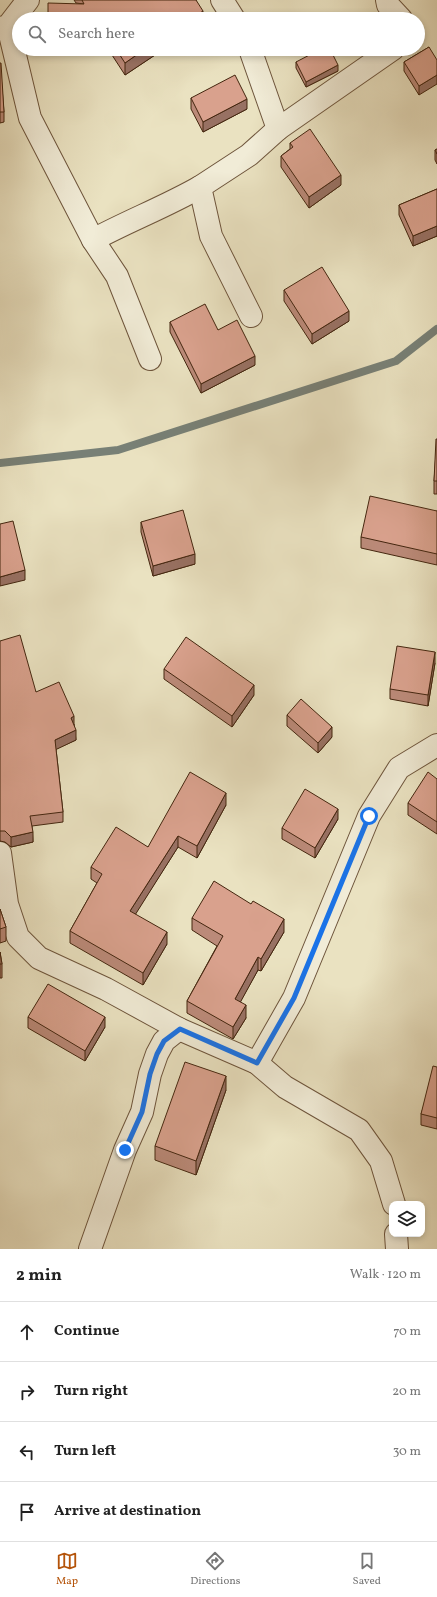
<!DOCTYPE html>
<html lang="en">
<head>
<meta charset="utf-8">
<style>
  :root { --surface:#fff; --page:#f6f6f6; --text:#222; --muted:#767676; --line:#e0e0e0; --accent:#b45309 }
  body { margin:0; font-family:Vollkorn,serif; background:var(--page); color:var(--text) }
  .controls { position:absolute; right:12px; bottom:12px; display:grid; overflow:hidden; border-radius:8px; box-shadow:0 2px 6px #0003 }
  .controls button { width:36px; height:36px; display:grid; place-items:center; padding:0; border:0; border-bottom:1px solid var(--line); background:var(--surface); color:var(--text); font:20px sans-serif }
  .stop { position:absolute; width:12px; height:12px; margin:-9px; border:3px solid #1a73e8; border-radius:50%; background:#fff }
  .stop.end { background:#1a73e8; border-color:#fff; box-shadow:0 1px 4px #0008 }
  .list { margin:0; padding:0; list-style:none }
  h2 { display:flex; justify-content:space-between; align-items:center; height:52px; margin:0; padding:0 16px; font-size:17px }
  h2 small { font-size:13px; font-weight:400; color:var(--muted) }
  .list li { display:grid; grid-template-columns:26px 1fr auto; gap:12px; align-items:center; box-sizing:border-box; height:60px; padding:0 16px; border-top:1px solid var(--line) }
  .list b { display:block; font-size:15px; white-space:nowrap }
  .list em { font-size:13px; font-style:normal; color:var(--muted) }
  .icon { flex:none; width:22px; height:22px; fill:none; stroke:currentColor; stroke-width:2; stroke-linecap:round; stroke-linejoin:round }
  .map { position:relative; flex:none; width:437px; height:1249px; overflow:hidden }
  .search { position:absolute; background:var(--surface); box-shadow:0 2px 6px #0003; left:12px; right:12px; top:12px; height:44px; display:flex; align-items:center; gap:10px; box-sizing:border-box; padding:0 14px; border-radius:22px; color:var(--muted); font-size:15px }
  .sheet { height:292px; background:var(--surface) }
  nav { display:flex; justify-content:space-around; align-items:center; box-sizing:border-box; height:56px; border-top:1px solid var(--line); background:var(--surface); font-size:11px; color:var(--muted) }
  nav a { display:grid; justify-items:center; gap:2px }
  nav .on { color:var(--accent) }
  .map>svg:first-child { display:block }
</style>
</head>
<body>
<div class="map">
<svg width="437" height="1249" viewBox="0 0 437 1249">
  <rect width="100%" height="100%" fill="#eae2c1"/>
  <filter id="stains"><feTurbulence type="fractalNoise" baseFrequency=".005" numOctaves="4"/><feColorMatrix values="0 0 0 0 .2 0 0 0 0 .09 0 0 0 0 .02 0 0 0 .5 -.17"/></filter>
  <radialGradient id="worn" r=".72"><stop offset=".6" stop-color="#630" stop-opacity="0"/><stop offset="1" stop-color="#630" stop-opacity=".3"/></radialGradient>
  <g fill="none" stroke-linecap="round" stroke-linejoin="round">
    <path stroke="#788076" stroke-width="8" d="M0 463 118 450 396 361 437 329"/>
    <g stroke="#6e553c" stroke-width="24">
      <g id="minor">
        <path d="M222 0 234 19"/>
        <path d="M387 0 388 5 401 19"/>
        <path d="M8 26 30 118 93 240C128 221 165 207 200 187"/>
        <path d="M0 28 8 26 28 0"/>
        <path d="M250 49 278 129"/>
        <path d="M93 240 117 276 150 359"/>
        <path d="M251 316 211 236 200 187 249 155 278 129 393 49"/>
        <path d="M0 853 7 904 18 937 39 958 106 989 179 1029 257 1063 285 1087 359 1130 381 1161 394 1204"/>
        <path d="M257 1063 294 998 369 816 399 768 437 745"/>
        <path d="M396 1234 397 1249"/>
        <path d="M90 1249 125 1150 142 1112 150 1074 157 1054 164 1041 179 1029"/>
      </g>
    </g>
    <use href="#minor" stroke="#f1ecd7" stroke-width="22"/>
  </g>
  <g fill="#bb8a79" stroke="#44260f">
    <path d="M74 0H196L203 19 76 3Z"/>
    <path d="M429 47 419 95 404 71V62Z"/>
    <path d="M47 49H164L125 75 112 55 47 54Z"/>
    <path d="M296 62 338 71 306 87 296 68Z"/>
    <path d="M0 63 4 112V122L0 123Z"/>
    <path d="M191 98 247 109 203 132 191 109Z"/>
    <path d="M290 143 341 185 309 208 281 167V156L290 149Z"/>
    <path d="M437 149V164L435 160V150Z"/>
    <path d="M437 189V236L413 246 399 215V205Z"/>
    <path d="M284 290 349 321 312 344 284 301Z"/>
    <path d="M170 322 218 330 255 365 201 393 170 332Z"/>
    <path d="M437 439V494H434V481Z"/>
    <path d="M437 511V565L361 548V537Z"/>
    <path d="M141 522 195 564 153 576 141 532Z"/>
    <path d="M0 641 36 692 74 724 76 740 56 749 63 812V822L32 826 33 842 11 847 5 842 0 841Z"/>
    <path d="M435 663 428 706 390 699V689Z"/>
    <path d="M164 669 254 695 232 727 164 679Z"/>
    <path d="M287 715 332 737 318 753 287 726Z"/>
    <path d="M437 779V834L408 815V803Z"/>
    <path d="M226 805 197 858 178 847 135 914 167 944 143 985 70 943V931L97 883 91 879V867L148 847Z"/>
    <path d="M338 819 315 858 282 839V828Z"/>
    <path d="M0 909 6 927V941L0 943Z"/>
    <path d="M192 918 284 932 261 971 258 970 240 1002 246 1018 233 1039 187 1013V1001L217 946 192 930Z"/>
    <path d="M0 952 2 964V978H0Z"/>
    <path d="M28 1017 105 1027 85 1061 28 1028Z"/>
    <path d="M437 1067V1129L421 1125V1114Z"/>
    <path d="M226 1090 196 1175 155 1160V1146Z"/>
  </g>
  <g fill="#987163" stroke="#44260f">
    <path d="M203 11V19H191Z"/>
    <path d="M145 49H164L125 75V63Z"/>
    <path d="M338 65V71L306 87V82Z"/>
    <path d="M437 75V84L419 95V86Z"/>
    <path d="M247 99V109L203 132V122Z"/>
    <path d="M341 175V185L309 208V197Z"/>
    <path d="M437 226V236L413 246V236Z"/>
    <path d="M349 311V321L312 344V334Z"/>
    <path d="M255 356V365L201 393V384Z"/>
    <path d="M195 554V564L153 576V566Z"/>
    <path d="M25 570V580L0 586V577Z"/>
    <path d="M435 652V663L428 706V695Z"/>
    <path d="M254 685V695L232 727V716Z"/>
    <path d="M74 716V727L71 718Z"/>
    <path d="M332 727V737L318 753V743Z"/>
    <path d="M76 730V740L55 750V740Z"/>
    <path d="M226 793V805L197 858V846Z"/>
    <path d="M338 809V819L315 858V848Z"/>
    <path d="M33 832V842L11 847V837Z"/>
    <path d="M178 836V847L130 923V911Z"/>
    <path d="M284 919V932L261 971V959Z"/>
    <path d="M167 932V944L143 985V973Z"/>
    <path d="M258 957V970L235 1012V999Z"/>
    <path d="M246 1005V1018L233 1039V1027Z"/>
    <path d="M105 1017V1027L85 1061V1051Z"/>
    <path d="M226 1076V1090L196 1175V1161Z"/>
  </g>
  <g fill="#d9a18d" stroke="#44260f">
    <path d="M82 0H196L203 11 191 19H48V3L84 4Z"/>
    <path d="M429 47 437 60V75L419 86 404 62Z"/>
    <path d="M116 49H145L125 63Z"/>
    <path d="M321 49H330L338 65 306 82 296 62Z"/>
    <path d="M0 63H1L4 112H0Z"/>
    <path d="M235 75 247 99 203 122 191 98Z"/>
    <path d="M310 129 341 175 309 197 281 156 293 147 290 143Z"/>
    <path d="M437 149V154L435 150Z"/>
    <path d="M437 189V226L413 236 399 205Z"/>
    <path d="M322 267 349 311 312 334 284 290Z"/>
    <path d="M205 304 218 330 237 320 255 356 201 384 170 322Z"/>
    <path d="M436 439H437V481H434Z"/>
    <path d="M370 496 437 511V554L361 537Z"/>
    <path d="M183 510 195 554 153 566 141 522Z"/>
    <path d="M13 521 25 570 0 577V524Z"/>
    <path d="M20 635 36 692 59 682 74 716 71 718 76 730 55 740 63 812 30 816 33 832 11 837 5 831H0V641Z"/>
    <path d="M186 637 254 685 232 716 164 669Z"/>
    <path d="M397 646 435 652 428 695 390 689Z"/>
    <path d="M301 699 332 727 318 743 287 715Z"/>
    <path d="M190 772 226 793 197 846 178 836 130 911 167 932 143 973 70 931 102 874 91 867 116 827 148 847Z"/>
    <path d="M428 772 437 779V822L408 803Z"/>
    <path d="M305 789 338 809 315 848 282 828Z"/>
    <path d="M214 881 251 904 253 901 284 919 261 959 258 957 235 999 246 1005 233 1027 187 1001 223 936 192 918Z"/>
    <path d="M0 909 6 927 0 929Z"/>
    <path d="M0 952 2 964H0Z"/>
    <path d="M48 984 105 1017 85 1051 28 1017Z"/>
    <path d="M185 1062 226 1076 196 1161 155 1146Z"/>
    <path d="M433 1066 437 1067V1118L421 1114Z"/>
  </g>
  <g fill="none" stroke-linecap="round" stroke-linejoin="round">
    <path stroke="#1a73e8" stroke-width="5" d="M125 1150 142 1112 150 1074 157 1054 164 1041 180 1029 257 1063 294 998 369 816"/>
  </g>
  <rect width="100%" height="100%" filter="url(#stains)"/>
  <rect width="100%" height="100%" fill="url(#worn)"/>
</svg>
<div class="controls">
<button><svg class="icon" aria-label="layers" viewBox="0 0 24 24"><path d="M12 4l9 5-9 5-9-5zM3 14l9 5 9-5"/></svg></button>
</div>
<div class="stop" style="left:369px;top:816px"></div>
<div class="stop end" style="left:125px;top:1150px"></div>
<div class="search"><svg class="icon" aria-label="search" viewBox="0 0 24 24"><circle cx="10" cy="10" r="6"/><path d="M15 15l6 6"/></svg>Search here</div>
</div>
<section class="sheet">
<h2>2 min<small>Walk · 120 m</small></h2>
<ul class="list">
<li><svg class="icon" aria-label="ahead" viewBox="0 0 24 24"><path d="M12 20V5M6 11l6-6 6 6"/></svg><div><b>Continue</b></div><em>70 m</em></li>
<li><svg class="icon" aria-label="right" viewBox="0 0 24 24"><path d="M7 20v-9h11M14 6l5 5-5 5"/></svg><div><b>Turn right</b></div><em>20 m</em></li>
<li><svg class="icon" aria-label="left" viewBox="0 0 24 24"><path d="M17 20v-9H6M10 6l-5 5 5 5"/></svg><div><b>Turn left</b></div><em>30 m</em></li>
<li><svg class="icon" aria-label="arrive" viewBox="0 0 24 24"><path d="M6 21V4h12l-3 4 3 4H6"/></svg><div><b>Arrive at destination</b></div></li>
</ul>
</section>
<nav>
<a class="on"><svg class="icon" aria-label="map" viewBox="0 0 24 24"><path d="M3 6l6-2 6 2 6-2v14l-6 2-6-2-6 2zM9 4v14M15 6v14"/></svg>Map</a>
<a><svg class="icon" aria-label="directions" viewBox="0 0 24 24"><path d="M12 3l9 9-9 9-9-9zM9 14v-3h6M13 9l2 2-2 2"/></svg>Directions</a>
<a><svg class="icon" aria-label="saved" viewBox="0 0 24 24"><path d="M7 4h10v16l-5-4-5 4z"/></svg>Saved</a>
</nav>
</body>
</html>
